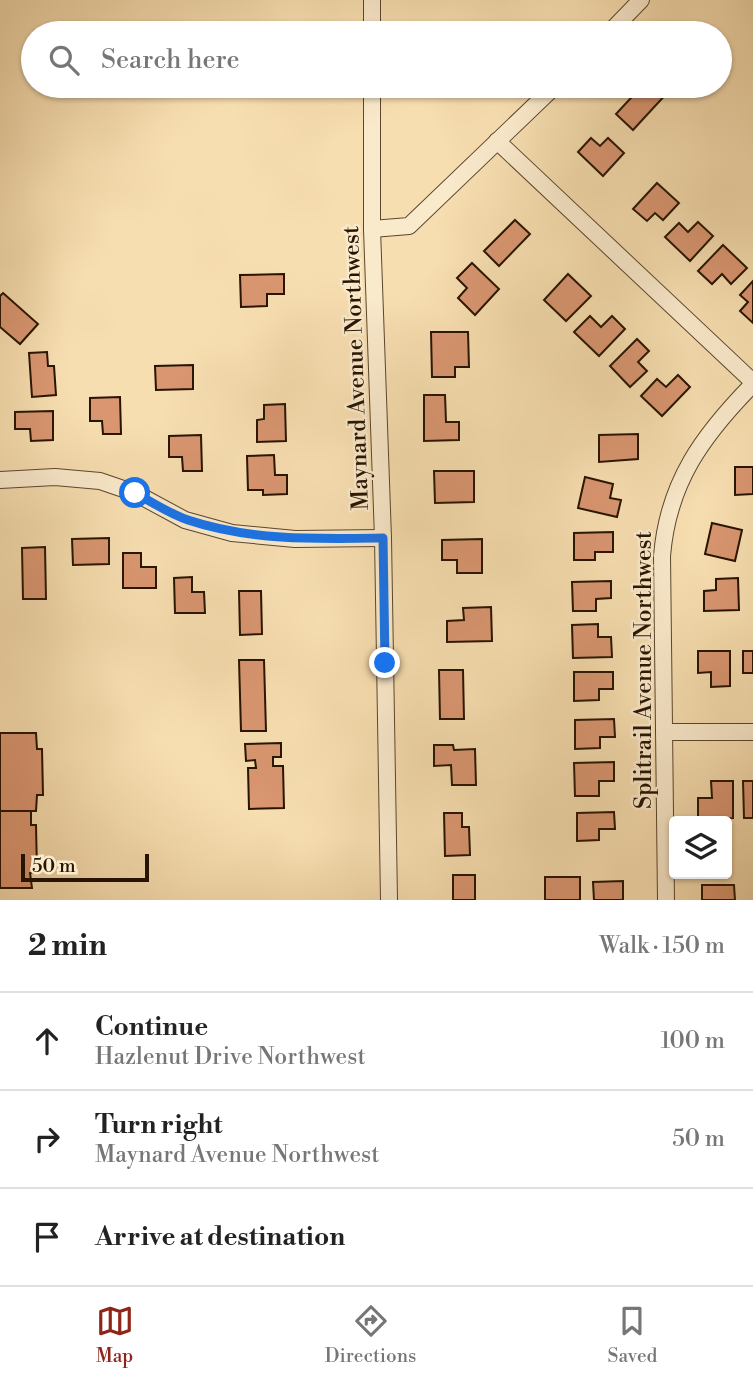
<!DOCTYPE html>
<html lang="en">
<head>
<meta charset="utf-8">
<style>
  :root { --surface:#fff; --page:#f2f2f2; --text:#222; --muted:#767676; --line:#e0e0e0; --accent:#8f2418 }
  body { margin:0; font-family:"Libre Bodoni",serif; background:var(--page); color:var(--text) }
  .controls { position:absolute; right:21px; bottom:21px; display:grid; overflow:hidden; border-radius:7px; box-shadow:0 2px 5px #0004 }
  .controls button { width:63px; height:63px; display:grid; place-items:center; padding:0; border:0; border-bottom:2px solid var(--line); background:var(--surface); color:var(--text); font:35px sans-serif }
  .scale { position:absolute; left:21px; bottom:18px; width:128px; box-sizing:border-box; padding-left:7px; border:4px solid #271401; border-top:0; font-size:19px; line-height:24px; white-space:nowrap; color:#271401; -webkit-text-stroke:5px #faeacc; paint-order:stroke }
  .stop { position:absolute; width:21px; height:21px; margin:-16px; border:5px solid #1a73e8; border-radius:50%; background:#fff }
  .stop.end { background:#1a73e8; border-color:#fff; box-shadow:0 2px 7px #0008 }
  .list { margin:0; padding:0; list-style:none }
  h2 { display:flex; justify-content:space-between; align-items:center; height:91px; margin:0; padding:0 28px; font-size:30px }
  h2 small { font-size:23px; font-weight:400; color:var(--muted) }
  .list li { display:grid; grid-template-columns:46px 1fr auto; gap:21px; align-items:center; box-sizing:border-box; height:98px; padding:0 28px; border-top:2px solid var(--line) }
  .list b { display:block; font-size:26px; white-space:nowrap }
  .list p { margin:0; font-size:23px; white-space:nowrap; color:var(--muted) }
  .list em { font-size:23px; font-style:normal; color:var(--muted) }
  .icon { flex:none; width:38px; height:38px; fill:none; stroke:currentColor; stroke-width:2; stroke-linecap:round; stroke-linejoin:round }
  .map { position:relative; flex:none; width:753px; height:900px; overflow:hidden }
  .search { position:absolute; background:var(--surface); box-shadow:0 2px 5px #0004; left:21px; right:21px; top:21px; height:77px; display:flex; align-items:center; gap:18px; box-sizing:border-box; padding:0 24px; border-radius:38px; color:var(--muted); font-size:26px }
  .sheet { height:385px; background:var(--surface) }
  nav { display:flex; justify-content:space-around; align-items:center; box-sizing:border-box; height:98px; border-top:2px solid var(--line); background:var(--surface); font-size:19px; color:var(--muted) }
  nav a { display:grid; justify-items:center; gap:4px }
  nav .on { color:var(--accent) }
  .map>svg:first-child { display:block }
</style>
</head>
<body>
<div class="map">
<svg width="753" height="900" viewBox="0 0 753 900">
  <rect width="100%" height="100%" fill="#f7deb0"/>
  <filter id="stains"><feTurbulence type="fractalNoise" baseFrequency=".00286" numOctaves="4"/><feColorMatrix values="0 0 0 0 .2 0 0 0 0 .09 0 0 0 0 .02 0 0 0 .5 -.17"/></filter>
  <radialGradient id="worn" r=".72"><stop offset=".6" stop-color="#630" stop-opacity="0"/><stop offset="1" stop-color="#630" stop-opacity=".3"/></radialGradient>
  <g fill="#d99671" stroke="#271401" stroke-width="2">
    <path d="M642 86H661L668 92 633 130 616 114Z"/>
    <path d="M591 138 600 146 608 138 624 153 603 176 578 152Z"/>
    <path d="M657 183 679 203 663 220 655 213 647 221 633 209Z"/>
    <path d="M515 220 530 234 499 266 484 251Z"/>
    <path d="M698 222 713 236 690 261 665 237 679 223 688 232Z"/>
    <path d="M723 245 747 268 731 284 722 274 712 284 698 271Z"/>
    <path d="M472 263 499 289 475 315 458 298 467 288 457 278Z"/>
    <path d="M284 274V294H267V306L241 307 240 275Z"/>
    <path d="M568 274 591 296 566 321 544 300Z"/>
    <path d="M753 281V323L740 311 748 302 740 295Z"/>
    <path d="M3 293 38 324 20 344 0 327V296Z"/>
    <path d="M590 316 601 327 612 316 625 329 599 356 574 332Z"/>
    <path d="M431 332H468L469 367H455V377H432Z"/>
    <path d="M637 339 649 351 638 362 647 371 630 387 610 366Z"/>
    <path d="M47 352 48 366H54L56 395 32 397 29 353Z"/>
    <path d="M193 365V389L156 390 155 366Z"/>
    <path d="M678 375 690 387 662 416 641 396 657 379 666 387Z"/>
    <path d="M424 395H445L446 422H459V440L424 441Z"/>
    <path d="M120 397 121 434H103L102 421H90V398Z"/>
    <path d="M285 404 286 441 257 442V420L264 419V405Z"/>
    <path d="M53 411V440L31 441 30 429H15V412Z"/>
    <path d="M638 434V459L599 462V435Z"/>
    <path d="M201 435 202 471H183L182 457H169V436Z"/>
    <path d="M274 455 275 475H287V494L263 495V490H248L247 456Z"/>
    <path d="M735 467H753V494L735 495Z"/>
    <path d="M434 471H474V502L435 503Z"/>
    <path d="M585 477 613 484 610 498 621 500 617 517 578 508Z"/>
    <path d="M712 523 742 530 735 561 705 554Z"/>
    <path d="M613 532V552H595V560H574V533Z"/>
    <path d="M109 538V564L73 565 72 539Z"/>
    <path d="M482 539V573H457V560H442V540Z"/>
    <path d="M45 547 46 599H23L22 548Z"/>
    <path d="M123 553H141V567H156V588H123Z"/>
    <path d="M192 577V592H204L205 613H175L174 578Z"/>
    <path d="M738 578 739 610 704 611V591L716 590V579Z"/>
    <path d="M611 581V598L596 599V611H573L572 582Z"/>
    <path d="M239 591H261L262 634 240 635Z"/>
    <path d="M491 607 492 641 447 642V621L464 620 463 608Z"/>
    <path d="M598 624V637H611L612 657 573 658 572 625Z"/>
    <path d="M698 651H730V686L711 687V672L698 673Z"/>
    <rect x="743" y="651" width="10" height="22"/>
    <path d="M239 660H264L266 731H241Z"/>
    <path d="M439 670H463L464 719H440Z"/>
    <path d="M574 672H613V689H599V700L574 701Z"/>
    <path d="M614 719 615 737H600V748L575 749V720Z"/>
    <path d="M0 733H36L37 749H42L43 795H37L36 811H0Z"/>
    <path d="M281 743V757H273V766H283L284 808 249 809 248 768H256L255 760 246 761 245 744Z"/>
    <path d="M434 745H453L454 750 475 749 476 785H452L451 765 434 766Z"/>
    <path d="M614 762V781H599V796H575L574 763Z"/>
    <path d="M711 781H733V818L698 819V798H712Z"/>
    <path d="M743 781H753V818H744Z"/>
    <path d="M0 811H31V825H36L37 872 30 873 32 888H0Z"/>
    <path d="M614 812 615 829H599V840L577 841V813Z"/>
    <path d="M444 813H462V827H469L470 855 445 856Z"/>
    <rect x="453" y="875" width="22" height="25"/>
    <rect x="545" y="877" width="35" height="23"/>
    <path d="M623 881V900H594L593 882Z"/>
    <path d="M702 885H734L735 900H702Z"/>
  </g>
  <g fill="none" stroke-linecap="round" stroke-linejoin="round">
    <g stroke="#5b462d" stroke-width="18">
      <g id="minor">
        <path d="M372 0V33"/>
        <path d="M609 33 641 0"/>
        <path d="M372 86V229L383 538 389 900"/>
        <path d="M497 141 753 382"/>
        <path d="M372 229 409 226 555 86"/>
        <path d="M0 480 55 477 100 481 135 493 185 520 232 533 295 539 383 538"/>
        <path d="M664 732H753"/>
        <path d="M666 900 662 556C668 482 703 435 753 384"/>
      </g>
    </g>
    <use href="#minor" stroke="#faeacc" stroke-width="16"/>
  </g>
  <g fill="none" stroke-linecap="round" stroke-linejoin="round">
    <path stroke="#1a73e8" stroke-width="9" d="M135 493C152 502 170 514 188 520 251 541 318 539 383 538L385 663"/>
  </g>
  <g text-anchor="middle" stroke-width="5" stroke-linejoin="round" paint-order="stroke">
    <g font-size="23" fill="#271401" stroke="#faeacc">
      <text transform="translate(355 368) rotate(-92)" y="8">Maynard Avenue Northwest</text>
      <text transform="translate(643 670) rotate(-90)" y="8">Splitrail Avenue Northwest</text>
    </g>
  </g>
  <rect width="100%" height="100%" filter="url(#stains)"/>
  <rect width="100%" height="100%" fill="url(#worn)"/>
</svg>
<div class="controls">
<button><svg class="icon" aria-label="layers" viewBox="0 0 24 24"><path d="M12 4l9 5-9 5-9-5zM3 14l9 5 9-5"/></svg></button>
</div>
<div class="scale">50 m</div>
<div class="stop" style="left:135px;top:493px"></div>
<div class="stop end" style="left:385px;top:663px"></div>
<div class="search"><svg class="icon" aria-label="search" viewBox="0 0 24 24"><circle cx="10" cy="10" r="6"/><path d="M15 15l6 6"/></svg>Search here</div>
</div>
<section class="sheet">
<h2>2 min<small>Walk · 150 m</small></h2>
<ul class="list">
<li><svg class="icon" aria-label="ahead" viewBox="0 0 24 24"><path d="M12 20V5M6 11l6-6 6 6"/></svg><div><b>Continue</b><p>Hazlenut Drive Northwest</p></div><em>100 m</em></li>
<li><svg class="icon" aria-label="right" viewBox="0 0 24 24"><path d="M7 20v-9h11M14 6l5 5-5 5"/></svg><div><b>Turn right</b><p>Maynard Avenue Northwest</p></div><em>50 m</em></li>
<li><svg class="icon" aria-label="arrive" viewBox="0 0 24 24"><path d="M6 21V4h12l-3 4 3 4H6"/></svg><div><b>Arrive at destination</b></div></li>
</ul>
</section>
<nav>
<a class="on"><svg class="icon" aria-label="map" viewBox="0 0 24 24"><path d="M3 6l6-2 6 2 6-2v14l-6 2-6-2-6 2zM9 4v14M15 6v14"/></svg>Map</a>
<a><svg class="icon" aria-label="directions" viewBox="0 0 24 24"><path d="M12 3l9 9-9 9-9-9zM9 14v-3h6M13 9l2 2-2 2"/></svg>Directions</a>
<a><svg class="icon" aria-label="saved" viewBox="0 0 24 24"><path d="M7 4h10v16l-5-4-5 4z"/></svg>Saved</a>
</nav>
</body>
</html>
